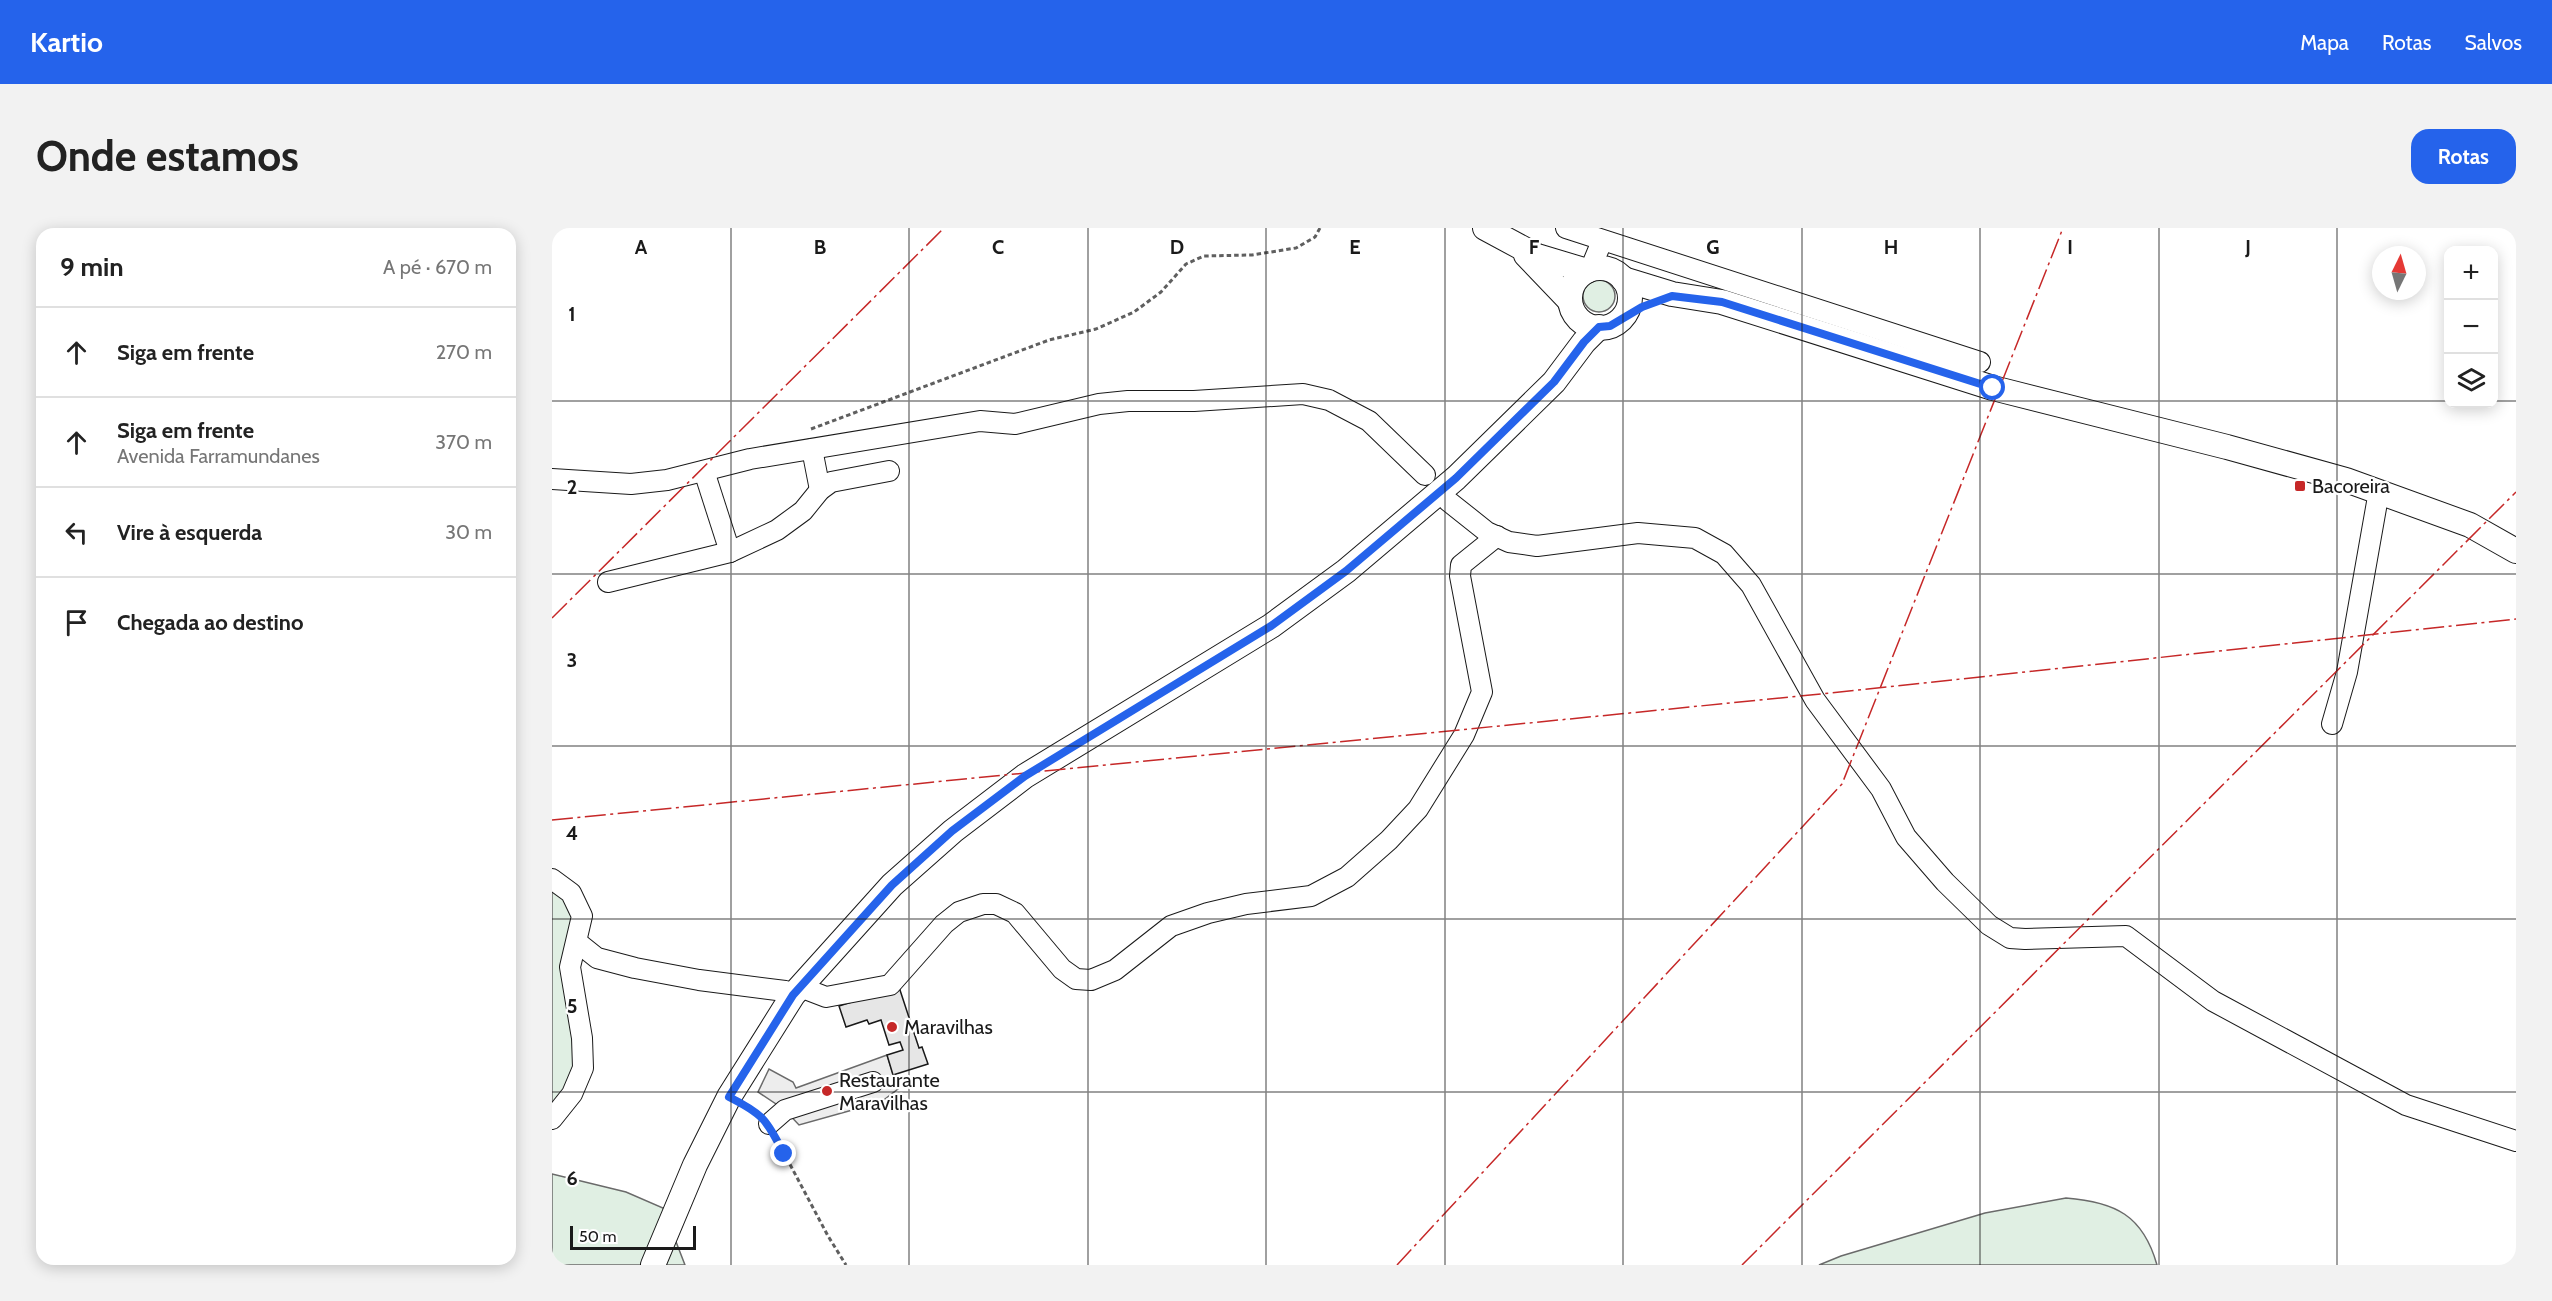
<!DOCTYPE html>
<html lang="pt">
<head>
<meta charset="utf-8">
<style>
  :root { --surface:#fff; --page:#f2f2f2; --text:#222; --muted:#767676; --line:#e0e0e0; --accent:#2563eb }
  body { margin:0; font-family:Cabin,sans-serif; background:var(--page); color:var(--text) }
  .controls { position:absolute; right:18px; top:18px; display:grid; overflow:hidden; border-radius:12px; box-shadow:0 3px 15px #0003 }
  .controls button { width:54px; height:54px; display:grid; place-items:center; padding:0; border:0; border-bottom:2px solid var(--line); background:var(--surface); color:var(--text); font:30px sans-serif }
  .compass { position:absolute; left:1820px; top:18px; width:54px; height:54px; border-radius:50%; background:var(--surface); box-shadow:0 3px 15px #0003; rotate:5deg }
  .scale { position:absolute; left:18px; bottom:15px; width:126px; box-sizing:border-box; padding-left:6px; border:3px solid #1a1a1a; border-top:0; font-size:16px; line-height:21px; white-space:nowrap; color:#1a1a1a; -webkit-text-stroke:4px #fff; paint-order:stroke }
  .stop { position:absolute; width:18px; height:18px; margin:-14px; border:4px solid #2563eb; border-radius:50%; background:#fff }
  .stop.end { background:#2563eb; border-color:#fff; box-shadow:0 2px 6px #0008 }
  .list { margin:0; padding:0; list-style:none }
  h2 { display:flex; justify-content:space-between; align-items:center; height:78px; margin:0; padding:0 24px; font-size:26px }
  h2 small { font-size:20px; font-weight:400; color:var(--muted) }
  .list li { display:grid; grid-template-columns:39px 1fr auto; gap:18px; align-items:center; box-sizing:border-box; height:90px; padding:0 24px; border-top:2px solid var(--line) }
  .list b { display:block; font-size:22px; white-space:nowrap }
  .list p { margin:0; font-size:20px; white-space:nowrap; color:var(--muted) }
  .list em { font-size:20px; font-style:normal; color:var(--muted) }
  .icon { flex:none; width:33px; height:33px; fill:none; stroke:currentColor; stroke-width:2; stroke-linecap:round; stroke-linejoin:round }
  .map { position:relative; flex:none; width:1964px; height:1037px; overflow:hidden; border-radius:18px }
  header { display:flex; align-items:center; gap:36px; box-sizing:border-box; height:84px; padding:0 30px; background:var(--accent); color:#fff }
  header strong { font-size:28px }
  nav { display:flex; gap:33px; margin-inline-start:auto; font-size:21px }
  .intro { display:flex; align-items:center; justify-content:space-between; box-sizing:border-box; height:144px; padding:0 36px }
  h1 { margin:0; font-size:42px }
  .button { padding:15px 27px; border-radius:18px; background:var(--accent); color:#fff; font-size:21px; font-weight:700 }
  main { display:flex; gap:36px; padding:0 36px }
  aside { flex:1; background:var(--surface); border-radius:18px; box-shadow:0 3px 15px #0003 }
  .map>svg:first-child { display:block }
</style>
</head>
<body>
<header>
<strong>Kartio</strong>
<nav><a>Mapa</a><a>Rotas</a><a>Salvos</a></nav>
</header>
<div class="intro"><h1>Onde estamos</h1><a class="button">Rotas</a></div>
<main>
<aside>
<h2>9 min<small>A pé · 670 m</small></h2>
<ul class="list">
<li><svg class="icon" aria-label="ahead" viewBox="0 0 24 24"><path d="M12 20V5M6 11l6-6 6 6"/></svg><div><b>Siga em frente</b></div><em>270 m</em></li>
<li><svg class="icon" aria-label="ahead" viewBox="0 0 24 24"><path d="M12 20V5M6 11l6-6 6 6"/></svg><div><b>Siga em frente</b><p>Avenida Farramundanes</p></div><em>370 m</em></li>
<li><svg class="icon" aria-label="left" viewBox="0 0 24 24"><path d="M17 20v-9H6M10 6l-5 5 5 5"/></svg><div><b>Vire à esquerda</b></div><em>30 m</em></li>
<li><svg class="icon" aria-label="arrive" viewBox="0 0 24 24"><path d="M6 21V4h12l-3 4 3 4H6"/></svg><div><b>Chegada ao destino</b></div></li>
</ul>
</aside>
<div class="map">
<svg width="1964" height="1037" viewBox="0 0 1964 1037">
  <rect width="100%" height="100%" fill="#fff"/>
  <g fill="#e0efe3" stroke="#6a6a6a" stroke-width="1.5">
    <circle cx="1047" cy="68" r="16"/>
    <path d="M0 660 9 666 20 682 27 840 12 869 0 875Z"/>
    <path d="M0 946 74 964 111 980 133 1037H0Z"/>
    <path d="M1514 970C1563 974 1591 987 1605 1037H1267L1289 1028 1433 985Z"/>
  </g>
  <path fill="#ededed" stroke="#6a6a6a" stroke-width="1.5" d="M335 827 346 861 329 874 247 897 233 882 206 864 217 841 241 854 244 860Z"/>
  <path fill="#e6e6e6" stroke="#1a1a1a" stroke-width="1.5" d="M347 759 367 820 370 819 376 836 341 847 335 827 351 822 348 814 337 817 329 792 317 796 315 792 294 799 287 778Z"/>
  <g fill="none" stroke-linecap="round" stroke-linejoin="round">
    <g stroke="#1a1a1a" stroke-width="22">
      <g id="minor">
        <path d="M1014 0 1428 134"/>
        <path d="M1038 42 1050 13"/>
        <path d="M260 221 268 262"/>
        <path d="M152 243 178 324"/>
        <path d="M0 251 79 256 115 252 198 231 428 193 463 196 547 176 576 173H642L751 166 777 172 817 193 873 247"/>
        <path d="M896 273 935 304 957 314 985 318 1086 305 1143 310 1172 326 1199 357 1263 472 1329 561 1354 609 1393 654 1437 697 1458 710 1473 711 1574 708 1661 773 1854 877 1964 913"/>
        <path d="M56 354 178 324 225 302 251 283 268 262 279 254 337 243"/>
        <path d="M1780 496 1795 444 1827 263"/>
        <path d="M0 651 19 665 30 688 18 739 30 810 31 840 20 866 0 891"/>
        <path d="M25 714 45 730 83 740 147 752 233 763 241 767"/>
        <path d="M248 759 274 769 338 757 392 696 407 684 431 676H444L463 685 510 741 524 751 539 752 563 742 619 698 656 685 694 676 759 668 795 649 837 612 866 581 912 507 930 464 908 348 909 337 945 308"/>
        <path d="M217 896 233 882 321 854"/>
      </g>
    </g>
    <g stroke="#1a1a1a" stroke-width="26">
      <g id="major">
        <path d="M933 0 985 28 1035 43"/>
        <path d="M974 27 1018 73"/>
        <circle cx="1048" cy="70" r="30"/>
        <path d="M1071 51 1120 66 1170 74 1441 160 1675 219 1794 252 1918 297 1964 323"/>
        <path d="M101 1037 143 937 177 869 241 767 340 657 401 603 473 548 719 398 794 343 904 250 1002 154 1032 114 1047 99"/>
      </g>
    </g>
    <g stroke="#5f5f5f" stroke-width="3" stroke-dasharray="4.5 3" stroke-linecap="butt">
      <path d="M259 201 497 112 544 101 582 84 609 64 634 36 652 28 700 27 744 20 763 9 768 0"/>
      <path d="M224 910 276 1008 294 1037"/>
    </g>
    <use href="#minor" stroke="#fff" stroke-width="20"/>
    <use href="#major" stroke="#fff" stroke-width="24"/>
    <g stroke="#c62828" stroke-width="1.5" stroke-dasharray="21 4.5 3 4.5" stroke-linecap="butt">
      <path d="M0 390 392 0"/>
      <path d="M0 592 1279 465 1964 391"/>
      <path d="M845 1037 1290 556 1511 0"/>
      <path d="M1190 1037 1964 264"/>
    </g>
  </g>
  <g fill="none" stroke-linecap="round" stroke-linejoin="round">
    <path stroke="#2563eb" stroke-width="8" d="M232 926C215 892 211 886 177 869L241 767 340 657 400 603 473 548 719 398 794 343 904 250 1002 154 1032 114 1047 99 1058 98 1090 79 1120 68 1170 74 1441 160"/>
  </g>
  <path fill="none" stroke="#1a1a1a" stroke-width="1.5" stroke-opacity="0.55" d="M179 0V1037M357 0V1037M536 0V1037M714 0V1037M893 0V1037M1071 0V1037M1250 0V1037M1428 0V1037M1607 0V1037M1785 0V1037M0 173H1896M1942 173H1964M0 346H1964M0 518H1964M0 691H1964M0 864H1964"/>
  <g fill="#c62828" stroke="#fff" stroke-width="2">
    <rect x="1742" y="252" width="12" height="12" rx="3"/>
    <circle cx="340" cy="799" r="6"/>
    <circle cx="275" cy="863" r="6"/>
  </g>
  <g text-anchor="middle" stroke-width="4.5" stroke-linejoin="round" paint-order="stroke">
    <g font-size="20" fill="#1a1a1a" stroke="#fff" text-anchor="start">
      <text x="1760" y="265">Bacoreira</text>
      <text x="352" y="806">Maravilhas</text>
      <text x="287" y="859">Restaurante<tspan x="287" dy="23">Maravilhas</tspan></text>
    </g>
  </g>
  <g font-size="20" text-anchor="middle" font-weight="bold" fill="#1a1a1a" stroke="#fff" stroke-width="4.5" stroke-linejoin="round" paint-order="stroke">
    <text x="89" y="26">A</text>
    <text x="268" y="26">B</text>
    <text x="446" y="26">C</text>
    <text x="625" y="26">D</text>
    <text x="803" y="26">E</text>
    <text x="982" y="26">F</text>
    <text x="1161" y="26">G</text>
    <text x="1339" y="26">H</text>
    <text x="1518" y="26">I</text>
    <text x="1696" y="26">J</text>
    <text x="20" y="93">1</text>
    <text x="20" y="266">2</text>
    <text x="20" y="439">3</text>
    <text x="20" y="612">4</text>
    <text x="20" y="785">5</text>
    <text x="20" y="957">6</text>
  </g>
</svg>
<div class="controls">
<button>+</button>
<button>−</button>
<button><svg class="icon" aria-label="layers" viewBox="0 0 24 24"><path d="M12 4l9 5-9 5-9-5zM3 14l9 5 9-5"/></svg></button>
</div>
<svg class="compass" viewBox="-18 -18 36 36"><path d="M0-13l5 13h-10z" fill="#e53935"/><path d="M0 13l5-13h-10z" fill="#767676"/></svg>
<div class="scale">50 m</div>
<div class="stop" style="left:1441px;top:160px"></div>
<div class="stop end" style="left:232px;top:926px"></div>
</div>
</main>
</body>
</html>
